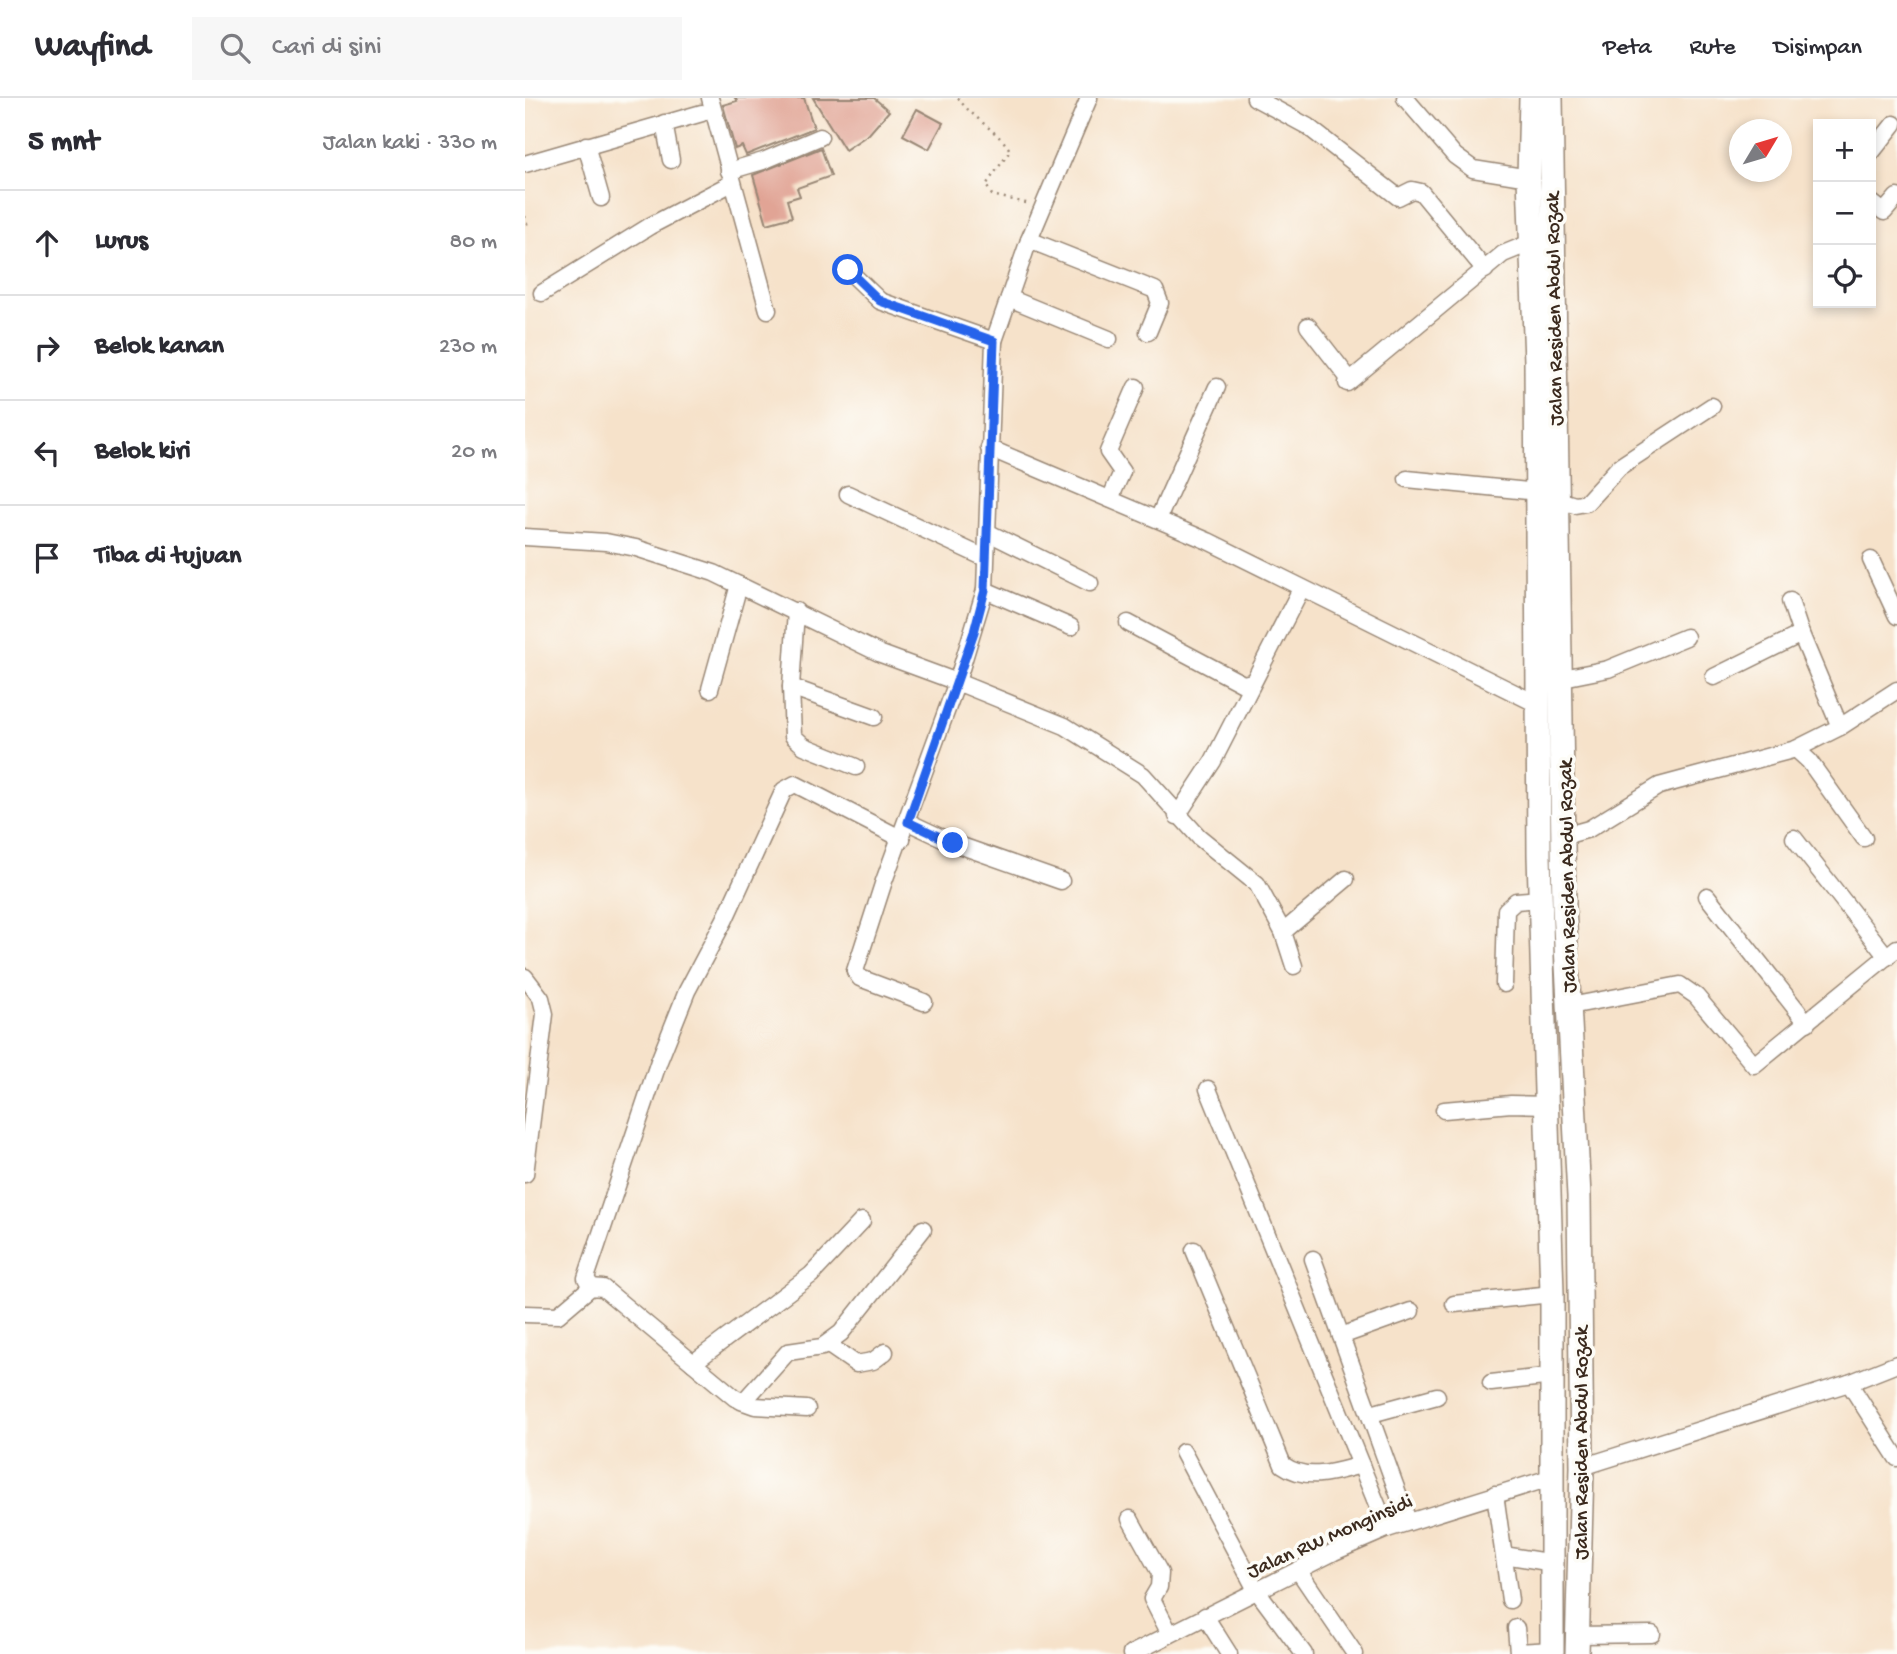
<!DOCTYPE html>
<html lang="id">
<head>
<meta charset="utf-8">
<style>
  :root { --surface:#fff; --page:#f7f7f7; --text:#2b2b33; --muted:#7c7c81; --line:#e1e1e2 }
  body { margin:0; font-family:"Gochi Hand",sans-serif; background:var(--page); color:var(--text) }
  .controls { position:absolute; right:21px; top:21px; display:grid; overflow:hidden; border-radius:0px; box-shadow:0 4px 10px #0003 }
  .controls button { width:63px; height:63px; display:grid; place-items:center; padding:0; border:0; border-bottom:2px solid var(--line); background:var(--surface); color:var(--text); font:35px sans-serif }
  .compass { position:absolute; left:1204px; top:21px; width:63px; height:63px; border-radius:50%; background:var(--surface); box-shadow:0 4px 10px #0003; rotate:52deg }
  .stop { position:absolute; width:21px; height:21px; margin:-16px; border:5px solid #2563eb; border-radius:50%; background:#fff }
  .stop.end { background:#2563eb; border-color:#fff; box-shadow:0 2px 7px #0008 }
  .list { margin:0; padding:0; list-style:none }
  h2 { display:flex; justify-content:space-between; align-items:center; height:91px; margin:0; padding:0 28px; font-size:30px }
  h2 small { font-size:23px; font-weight:400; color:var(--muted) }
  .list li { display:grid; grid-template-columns:46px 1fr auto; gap:21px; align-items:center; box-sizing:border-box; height:105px; padding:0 28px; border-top:2px solid var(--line) }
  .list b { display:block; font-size:26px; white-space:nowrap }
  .list em { font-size:23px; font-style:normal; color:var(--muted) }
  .icon { flex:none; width:38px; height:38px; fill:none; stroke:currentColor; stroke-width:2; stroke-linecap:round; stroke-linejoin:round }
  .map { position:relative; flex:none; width:1372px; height:1556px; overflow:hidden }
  header { display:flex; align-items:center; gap:42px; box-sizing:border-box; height:98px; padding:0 35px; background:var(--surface); border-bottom:2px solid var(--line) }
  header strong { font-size:33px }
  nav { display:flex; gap:38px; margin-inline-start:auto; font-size:24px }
  .search { width:490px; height:63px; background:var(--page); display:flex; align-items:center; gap:18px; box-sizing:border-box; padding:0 24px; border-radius:0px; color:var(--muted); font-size:26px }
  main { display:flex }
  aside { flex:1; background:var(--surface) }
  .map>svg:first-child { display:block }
</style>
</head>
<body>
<header>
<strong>Wayfind</strong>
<div class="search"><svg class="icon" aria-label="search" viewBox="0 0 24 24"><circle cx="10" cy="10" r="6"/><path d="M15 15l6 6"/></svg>Cari di sini</div>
<nav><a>Peta</a><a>Rute</a><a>Disimpan</a></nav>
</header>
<main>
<aside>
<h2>5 mnt<small>Jalan kaki · 330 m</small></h2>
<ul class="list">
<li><svg class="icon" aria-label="ahead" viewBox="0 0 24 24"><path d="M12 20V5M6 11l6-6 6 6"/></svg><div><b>Lurus</b></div><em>80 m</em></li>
<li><svg class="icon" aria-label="right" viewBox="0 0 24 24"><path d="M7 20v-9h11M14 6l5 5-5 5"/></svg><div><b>Belok kanan</b></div><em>230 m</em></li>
<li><svg class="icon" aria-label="left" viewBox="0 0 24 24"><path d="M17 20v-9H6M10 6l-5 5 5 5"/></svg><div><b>Belok kiri</b></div><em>20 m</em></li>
<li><svg class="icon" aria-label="arrive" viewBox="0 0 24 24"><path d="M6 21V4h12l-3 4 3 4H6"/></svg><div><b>Tiba di tujuan</b></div></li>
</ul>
</aside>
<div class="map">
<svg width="1372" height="1556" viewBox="0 0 1372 1556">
  <rect width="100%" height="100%" fill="#fdfcf7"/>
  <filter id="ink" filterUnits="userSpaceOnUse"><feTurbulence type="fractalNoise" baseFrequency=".0143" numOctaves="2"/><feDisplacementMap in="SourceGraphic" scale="14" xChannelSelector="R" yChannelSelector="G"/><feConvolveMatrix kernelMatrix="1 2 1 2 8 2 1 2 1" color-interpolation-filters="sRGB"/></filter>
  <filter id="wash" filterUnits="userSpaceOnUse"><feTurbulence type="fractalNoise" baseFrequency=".00686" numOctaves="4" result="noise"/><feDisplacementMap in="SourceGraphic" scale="28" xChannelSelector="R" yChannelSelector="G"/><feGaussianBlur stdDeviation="1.57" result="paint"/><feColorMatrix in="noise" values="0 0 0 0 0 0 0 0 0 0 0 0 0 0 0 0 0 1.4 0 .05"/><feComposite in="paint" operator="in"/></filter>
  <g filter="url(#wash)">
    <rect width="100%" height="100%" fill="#f6e2ca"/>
    <g id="blocks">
      <g fill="#e1a495">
        <path d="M210 0H279L289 30 221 57 217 48 210 51 198 7 212 3Z"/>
        <path d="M288 0H349L364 13 344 36 320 52Z"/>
        <path d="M392 11 418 25 404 51 378 37Z"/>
        <path d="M296 50 306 78 272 90 275 98 262 102 267 119 242 126 228 77Z"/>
      </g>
    </g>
  </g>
  <g filter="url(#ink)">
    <use href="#blocks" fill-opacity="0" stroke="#988674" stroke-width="2"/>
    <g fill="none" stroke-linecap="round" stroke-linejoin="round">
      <g stroke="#988674" stroke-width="19">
        <g id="minor">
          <path d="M185 0 243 212"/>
          <path d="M730 0 782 28 873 99 887 92 896 94 960 172"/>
          <path d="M880 0 930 58 948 71 1004 80"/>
          <path d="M139 25 146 62"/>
          <path d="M61 47 76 100"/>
          <path d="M1346 55 1369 26"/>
          <path d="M0 66 177 15"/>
          <path d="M204 73 238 63 295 39"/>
          <path d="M1346 104 1359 114 1372 99"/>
          <path d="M504 142 630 192 635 205 623 234"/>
          <path d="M323 172 355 203 469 243"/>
          <path d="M17 195 125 128 207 85"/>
          <path d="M484 200 584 241"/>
          <path d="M783 228 825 282"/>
          <path d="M822 285 978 156 1005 145"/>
          <path d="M464 350 683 443 1012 606"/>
          <path d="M882 381 1003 393 1050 407 1061 405 1094 369 1187 308"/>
          <path d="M323 396 460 460"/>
          <path d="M585 401 597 374 583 354 611 289"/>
          <path d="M633 421 692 289"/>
          <path d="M464 435 565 485"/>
          <path d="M0 439 81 444 111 450 189 475 356 556 432 584 460 492 469 243 504 142 564 0"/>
          <path d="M1346 462 1372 518"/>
          <path d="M460 492 546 529"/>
          <path d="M1265 503 1276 536"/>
          <path d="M271 513 266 589 268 638 279 648 331 669"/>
          <path d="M603 525 718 586 727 584"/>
          <path d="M1189 579 1276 536 1315 629"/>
          <path d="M1038 580 1083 571 1161 539"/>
          <path d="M266 589 349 619"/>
          <path d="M185 591 214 487"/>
          <path d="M1271 651 1284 663 1339 740"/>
          <path d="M652 718 688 663 776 491"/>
          <path d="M383 724 428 745 536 783"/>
          <path d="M1039 738 1064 731 1134 688 1271 651 1315 629 1372 592"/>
          <path d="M1269 740 1362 859"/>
          <path d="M1182 798 1282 925"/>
          <path d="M758 834 821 781"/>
          <path d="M0 879 16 900 20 916 0 1076"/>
          <path d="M979 886 981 812 991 803 1015 801"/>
          <path d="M399 904 335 880 330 873 359 783 432 584 540 628 618 677 674 739 732 786 758 834 769 868"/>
          <path d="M1045 908 1155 887 1171 898 1229 967 1372 850"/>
          <path d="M683 991 862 1431"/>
          <path d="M919 1012 986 1006 1023 1007"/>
          <path d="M669 1152 758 1367C782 1384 810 1374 836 1367"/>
          <path d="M788 1161 883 1423"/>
          <path d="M66 1189 61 1180 134 963 162 893 200 821 259 692 270 686 377 741"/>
          <path d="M929 1206 1027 1196"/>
          <path d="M0 1216 33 1217 66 1189 78 1190 210 1300 219 1303 263 1254 297 1249 316 1235 398 1131"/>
          <path d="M816 1238 886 1213"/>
          <path d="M302 1246 331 1266 348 1263 360 1254"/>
          <path d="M168 1265 286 1177 337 1123"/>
          <path d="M966 1285 1028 1278"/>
          <path d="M1324 1285 1372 1360"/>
          <path d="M216 1303 230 1308 282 1311"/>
          <path d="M846 1316 912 1298"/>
          <path d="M658 1354 730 1490 779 1556"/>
          <path d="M1057 1369 1324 1285 1372 1266"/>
          <path d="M970 1396 985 1502"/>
          <path d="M605 1421 635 1475 634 1489 627 1501 645 1536"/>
          <path d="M979 1457 1028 1465"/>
          <path d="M773 1472 830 1556"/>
          <path d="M680 1518 704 1556"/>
          <path d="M991 1530 993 1554 1027 1552"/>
          <path d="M1053 1537 1127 1536"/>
          <path d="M606 1556 809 1454 862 1431 1028 1379"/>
        </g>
      </g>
      <g stroke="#988674" stroke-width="26">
        <g id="highway">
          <path d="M1006 0 1004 80 1011 263 1014 757 1027 1196V1556"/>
          <path d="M1026 0 1039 809 1054 1098 1057 1369 1052 1556"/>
        </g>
      </g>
      <g stroke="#988674" stroke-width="2.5" stroke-dasharray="2 5" stroke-linecap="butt">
        <path d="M433 0C445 18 480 39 485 53L461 87 467 97 505 106"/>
        <path d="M0 118 3 129"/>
      </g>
      <use href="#minor" stroke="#fff" stroke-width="16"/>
      <use href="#highway" stroke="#fff" stroke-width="23"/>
    </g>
  </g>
  <g fill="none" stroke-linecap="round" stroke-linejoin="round" filter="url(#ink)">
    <path stroke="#2563eb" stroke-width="9" d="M323 172 355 203 469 243 460 492 449 534 383 724 428 745"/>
  </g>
  <g text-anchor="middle" stroke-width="7" stroke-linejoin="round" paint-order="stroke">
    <g font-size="21" fill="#3b2a1e" stroke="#fdfcf7">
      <text transform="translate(1028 211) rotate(-91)" y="7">Jalan Residen Abdul Rozak</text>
      <text transform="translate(1041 778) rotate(-91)" y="7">Jalan Residen Abdul Rozak</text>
      <text transform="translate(1055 1345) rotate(-90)" y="7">Jalan Residen Abdul Rozak</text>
      <text transform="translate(804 1437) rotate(-24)" y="7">Jalan RW Monginsidi</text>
    </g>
  </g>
</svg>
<div class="controls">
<button>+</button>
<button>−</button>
<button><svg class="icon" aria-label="locate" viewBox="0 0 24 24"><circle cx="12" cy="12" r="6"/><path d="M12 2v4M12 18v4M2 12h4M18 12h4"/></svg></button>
</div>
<svg class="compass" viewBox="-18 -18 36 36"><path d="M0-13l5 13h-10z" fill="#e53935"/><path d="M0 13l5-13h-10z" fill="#7c7c81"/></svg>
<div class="stop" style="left:323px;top:172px"></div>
<div class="stop end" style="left:428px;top:745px"></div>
</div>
</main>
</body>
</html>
